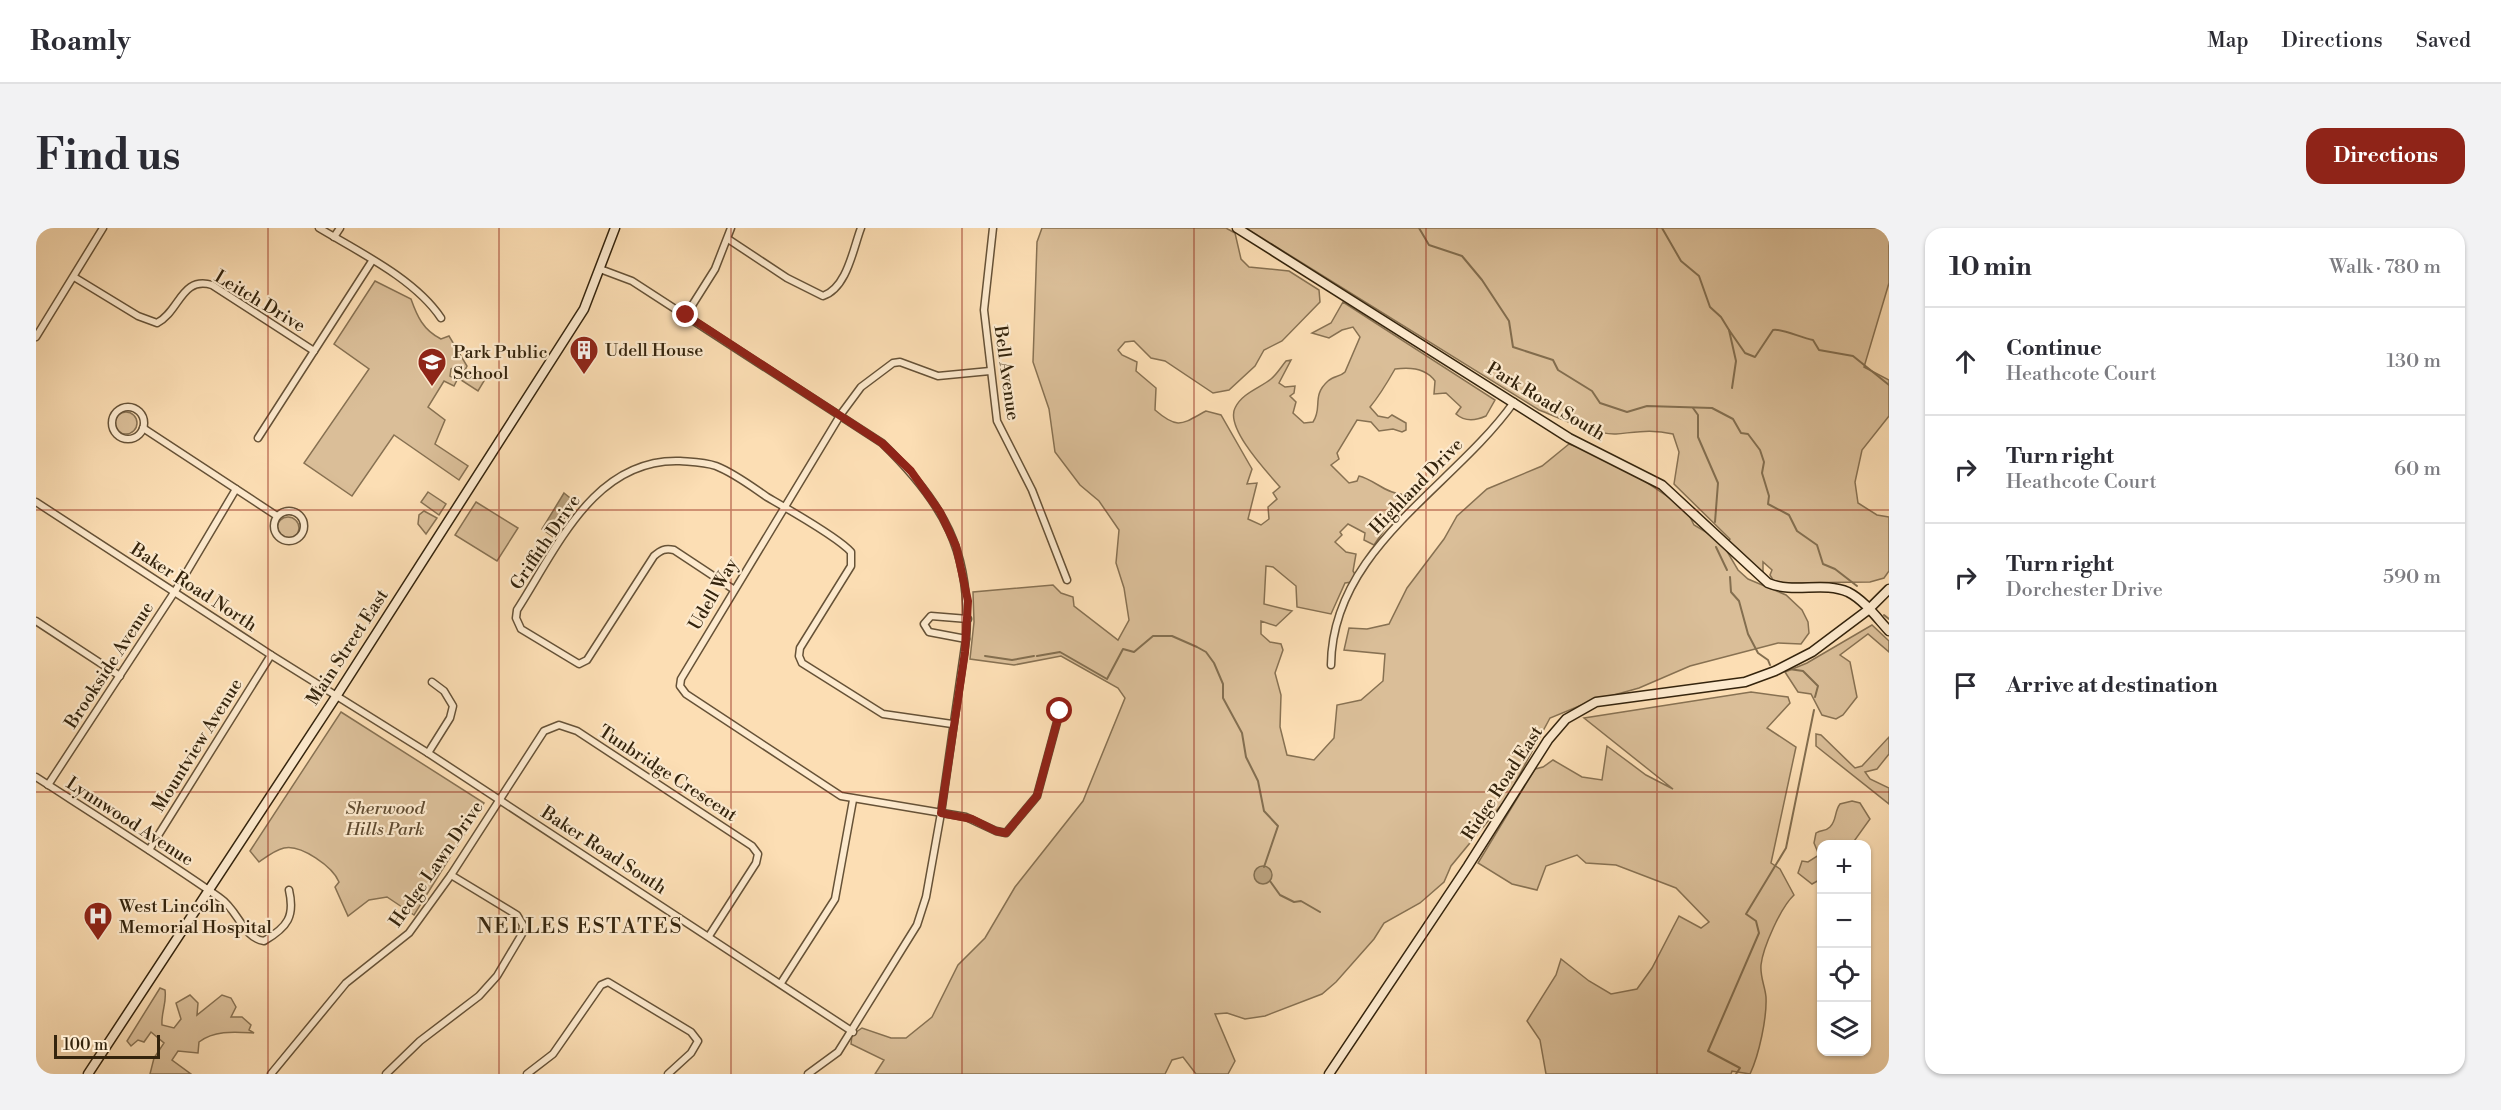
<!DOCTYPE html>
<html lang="en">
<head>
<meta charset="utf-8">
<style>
  :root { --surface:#fff; --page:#f2f2f3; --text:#2b2b33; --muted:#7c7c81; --line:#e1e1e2; --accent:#8f2418 }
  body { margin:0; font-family:"Libre Bodoni",serif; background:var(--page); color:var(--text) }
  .controls { position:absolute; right:18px; bottom:18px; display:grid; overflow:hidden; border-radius:12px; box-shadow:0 2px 4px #0004 }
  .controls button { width:54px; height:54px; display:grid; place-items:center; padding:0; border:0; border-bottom:2px solid var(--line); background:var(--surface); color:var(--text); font:30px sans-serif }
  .scale { position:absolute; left:18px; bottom:15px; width:106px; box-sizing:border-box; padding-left:6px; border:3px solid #34240d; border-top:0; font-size:16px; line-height:21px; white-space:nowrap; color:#34240d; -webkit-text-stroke:4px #fdeace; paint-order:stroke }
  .stop { position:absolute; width:18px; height:18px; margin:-14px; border:4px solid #8f2418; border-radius:50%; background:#fff }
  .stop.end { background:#8f2418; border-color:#fff; box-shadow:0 2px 6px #0008 }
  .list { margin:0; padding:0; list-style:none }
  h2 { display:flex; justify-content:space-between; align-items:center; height:78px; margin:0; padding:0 24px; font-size:26px }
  h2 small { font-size:20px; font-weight:400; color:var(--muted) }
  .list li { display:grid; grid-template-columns:39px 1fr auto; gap:18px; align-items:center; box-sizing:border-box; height:108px; padding:0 24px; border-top:2px solid var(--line) }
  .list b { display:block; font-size:22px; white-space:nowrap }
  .list p { margin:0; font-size:20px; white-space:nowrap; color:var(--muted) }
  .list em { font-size:20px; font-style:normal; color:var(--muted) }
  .icon { flex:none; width:33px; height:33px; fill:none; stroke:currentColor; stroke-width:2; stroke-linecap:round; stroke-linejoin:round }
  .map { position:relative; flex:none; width:1853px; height:846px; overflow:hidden; border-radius:18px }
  header { display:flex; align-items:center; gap:36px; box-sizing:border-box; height:84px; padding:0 30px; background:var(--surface); border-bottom:2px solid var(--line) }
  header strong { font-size:28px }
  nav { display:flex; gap:33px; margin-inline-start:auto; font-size:21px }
  .intro { display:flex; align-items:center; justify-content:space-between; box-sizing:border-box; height:144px; padding:0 36px }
  h1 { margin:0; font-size:42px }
  .button { padding:15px 27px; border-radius:18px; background:var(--accent); color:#fff; font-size:21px; font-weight:700 }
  main { display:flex; gap:36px; padding:0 36px }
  aside { flex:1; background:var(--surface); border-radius:18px; box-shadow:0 2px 4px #0004 }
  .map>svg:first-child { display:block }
</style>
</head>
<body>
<header>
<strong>Roamly</strong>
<nav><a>Map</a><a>Directions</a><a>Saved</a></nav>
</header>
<div class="intro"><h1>Find us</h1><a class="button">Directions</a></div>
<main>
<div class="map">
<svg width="1853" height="846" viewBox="0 0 1853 846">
  <rect width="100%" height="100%" fill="#fcdeb4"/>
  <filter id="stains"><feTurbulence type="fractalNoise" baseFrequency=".00333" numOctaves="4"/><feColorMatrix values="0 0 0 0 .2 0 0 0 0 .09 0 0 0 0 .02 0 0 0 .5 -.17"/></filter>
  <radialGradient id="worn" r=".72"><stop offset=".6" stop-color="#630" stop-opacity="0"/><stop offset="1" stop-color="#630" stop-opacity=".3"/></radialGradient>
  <g fill="#dabe98" stroke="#877152" stroke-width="1.5">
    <path d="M1006 0H1190L1199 5 1205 31 1213 39 1253 43 1283 62 1284 74 1246 113 1228 122 1219 138 1193 162 1177 165 1129 133 1115 130 1098 113 1089 114 1082 122 1086 127 1101 134 1100 143 1120 160 1119 182C1142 202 1146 196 1170 183L1185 187 1216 241 1211 256 1221 255 1212 291 1225 297 1233 291 1232 279 1241 271 1237 265 1244 259C1232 245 1189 200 1199 180 1206 165 1224 160 1235 151 1241 146 1245 139 1250 133L1255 132 1243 155 1249 159 1259 158 1258 165 1254 168 1260 174 1257 185 1268 195 1277 194C1287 180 1275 168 1292 153 1297 148 1304 149 1309 144L1324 109 1317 99 1306 102 1293 110 1276 105 1295 95 1307 74 1459 172 1450 188C1439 193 1429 194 1420 186L1425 179 1410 165 1398 166 1399 153C1390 140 1373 139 1359 141 1351 155 1344 167 1334 179L1342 188 1352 190 1356 187 1370 195V202L1366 204 1357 201 1343 203 1335 194 1321 192 1301 225 1303 231 1295 237 1313 255 1321 253 1323 248C1337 251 1351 266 1365 266L1367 270 1360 280 1354 283 1355 292 1338 317 1328 312 1329 305 1312 296 1304 304 1306 307 1299 314 1310 324 1320 326 1317 343 1320 348 1316 354 1309 355 1295 386 1261 379 1260 358 1237 339 1230 338 1228 376 1256 383 1240 398 1225 393V406L1234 414 1245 416 1247 422 1239 445 1245 467 1244 499 1251 527 1278 532 1298 510 1301 477 1325 472 1347 453 1349 426 1308 422 1313 400 1331 401 1353 396 1371 360 1408 311 1421 288 1451 261 1506 238 1533 216 1564 227 1595 244 1650 281 1658 297 1685 313 1702 342 1712 351 1750 367 1766 382 1772 394 1773 405 1765 416 1742 415 1654 438 1603 460 1553 474 1514 490 1471 570 1415 638 1408 654 1384 675 1348 695 1338 711 1300 754 1286 766 1229 788 1209 791 1191 785 1179 786 1199 833 1192 846H1160L1147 829 1136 832 1129 846H839L848 832 815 816 816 807 826 800 855 810H870L896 789 922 737 949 710 979 659 1047 573 1089 470 1082 460 1025 428 978 437 934 431 938 394 937 364 1017 357 1025 365 1037 369 1038 378 1082 412 1093 392 1088 360 1080 335 1083 302 1063 273 1044 257 1019 224 1013 181 997 134 1001 14Z"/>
    <path d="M1210 0H1853V55L1828 139 1853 152V188L1826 222 1819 254 1822 275 1841 287 1853 289V343L1848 350 1834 354 1748 355 1737 352 1734 347 1736 342 1727 334V344L1723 342 1692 314 1694 311 1638 256 1643 224 1637 206C1615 201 1602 204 1580 206 1559 207 1524 190 1503 182Z"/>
    <path d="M339 53 375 71C381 88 387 102 405 111L413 108 431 138 429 142 420 138 415 141 414 148 421 152 418 158 408 153 392 179 409 192 399 216 432 238 423 252 358 207 316 268 268 235 333 141 298 116Z"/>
    <path d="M431 142 448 153 442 163 425 152Z"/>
    <circle cx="90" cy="195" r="11"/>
    <path d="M392 264 410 276 403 287 385 274Z"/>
    <path d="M440 274 482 300 461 333 419 307Z"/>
    <path d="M388 283 401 290 390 306 382 296 383 287Z"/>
    <circle cx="252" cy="300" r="11"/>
    <path d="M1836 397 1853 413V424L1832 406 1804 427 1814 434 1821 469 1807 487 1800 491 1786 487 1775 466 1762 464 1749 444 1771 435Z"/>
    <path d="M1715 464 1752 469 1754 475 1731 500 1760 519 1735 635 1744 641 1758 667C1745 679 1727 719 1725 737 1724 749 1729 758 1730 769 1731 790 1723 827 1714 846L1696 843 1695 846H1510L1504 812 1491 793 1520 747 1525 731 1553 753 1575 766 1601 761 1616 740 1643 688 1665 700 1673 694 1640 660 1580 637 1550 635 1541 627 1510 638 1501 662 1476 656 1442 635 1499 541 1507 539 1517 532 1546 549 1566 552 1571 518 1610 547 1637 561 1548 490Z"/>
    <path d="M305 484 448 575 378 687 351 669 333 672 312 688 299 659 303 654C297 639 265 616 248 620 239 622 230 629 223 634L214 623Z"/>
    <path d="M1780 506 1785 507 1819 540 1826 538 1853 509V526L1841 541 1829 544 1834 551 1853 560V576L1780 518Z"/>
    <path d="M1816 573 1824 575 1834 591 1816 616H1786L1785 651 1776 656 1762 645 1766 633 1772 634 1783 627 1778 615 1780 605C1786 601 1789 604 1794 599 1801 592 1798 584 1804 576Z"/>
    <path d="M124 760 129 762C131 775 125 784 126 797L138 800 145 791 140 775 154 767 162 775 161 787 186 767 195 770 200 779 195 789H206L215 797 213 802 218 805C199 804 179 802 163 814L162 825 142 823 136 832 155 846H114L118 830 128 815 115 804 108 814 102 812 95 818 91 813Z"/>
  </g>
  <g fill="#b89f7b" stroke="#836e4f" stroke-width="1.5">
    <path d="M528 265 539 274 517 309 506 301Z"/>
    <circle cx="1227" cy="647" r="9"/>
  </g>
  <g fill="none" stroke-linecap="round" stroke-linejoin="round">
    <g stroke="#836e4f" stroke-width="2">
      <path d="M1383 0 1393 17 1426 28 1446 52 1473 93 1477 119 1517 132 1522 142 1556 163 1564 175 1591 184 1611 178 1676 180 1697 191 1705 205 1712 206 1724 222 1728 234 1726 245 1733 268 1732 276 1753 287 1761 303 1781 317 1787 336 1799 341 1821 358"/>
      <path d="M1626 0 1645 33 1663 48 1674 79 1685 89 1693 102 1700 133 1696 160"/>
      <path d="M1693 102 1709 125 1719 129 1737 102C1746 100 1765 110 1777 112L1783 122 1817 128 1853 157"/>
      <path d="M1657 180 1662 187V209L1682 255 1679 294"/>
      <path d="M1680 319 1691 342"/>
      <path d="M1694 349 1695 364 1703 373 1712 406 1722 425 1732 432 1734 437"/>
      <path d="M1848 387 1853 391"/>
      <path d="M949 428 976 432 998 428"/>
      <path d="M1001 428 1024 424 1071 451 1087 421 1098 424 1117 408H1136L1161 419 1170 424 1178 435 1187 456V470L1206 505 1210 529 1222 553 1228 583 1242 598 1228 639"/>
      <path d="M1753 441 1767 443 1782 458 1779 469"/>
      <path d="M1234 653 1244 667 1258 674 1265 673 1284 684"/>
      <path d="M1700 846 1704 840 1672 823 1723 705 1720 693 1710 686 1750 620 1778 482"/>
    </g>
    <g stroke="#665237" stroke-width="9">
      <g id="minor">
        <path d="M283 0C323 24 379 51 405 90"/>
        <path d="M957 0 948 82 961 193 996 262 1031 352"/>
        <path d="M298 9 304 0"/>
        <path d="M692 11 751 50 787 68C811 60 817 21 825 0"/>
        <path d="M564 41 596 53 846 215C907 274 936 324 930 411L905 585 890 669 881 697 802 824 772 846"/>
        <path d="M38 49 102 88 121 95C144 83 145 48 176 57L278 123"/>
        <path d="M650 87 679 41 695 0"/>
        <path d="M0 109 67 0"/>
        <path d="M954 143 902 148 864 134 857 135 825 159 805 186 645 451 644 458 650 466 805 568 930 589 960 603 970 605 1001 568 1024 483"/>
        <circle cx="92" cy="195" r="16"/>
        <path d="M107 200 241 288"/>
        <path d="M222 210 336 33"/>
        <path d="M0 274 235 427 392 525 817 804"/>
        <circle cx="253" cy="298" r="15"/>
        <path d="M697 361 638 322C629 320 625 322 618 328L551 432 543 436 485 401 480 390 481 382C521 320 558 230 644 233 656 234 668 234 680 238 698 245 715 258 731 269 750 280 802 309 815 324V338L764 420 763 428 766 435 847 486 916 496"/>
        <path d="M0 393 84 448"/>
        <path d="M930 411 893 404 888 396 895 388 932 391"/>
        <path d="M1295 437C1296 320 1417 260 1478 174"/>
        <path d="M392 525 414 490 417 478 408 463 396 454"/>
        <path d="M0 549C62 589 124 628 184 670 202 682 207 710 228 713 252 699 259 688 253 662"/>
        <path d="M12 557 143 357 200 261"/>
        <path d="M113 622 235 427"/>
        <path d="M745 755 799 671 817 572"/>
        <path d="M235 846 310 755 373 705 415 647 508 503 523 497 541 503 716 618 722 626 720 635 673 708"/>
        <path d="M350 846 384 813 443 768 461 748 486 706 487 697 481 687 415 647"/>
        <path d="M491 846 517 826 565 757 572 754 655 804 662 813 655 825 632 846"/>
      </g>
    </g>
    <g stroke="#34240d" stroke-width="11">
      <g id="secondary">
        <path d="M1201 0 1533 210 1626 257 1732 355C1758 366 1787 353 1812 364 1828 372 1841 390 1853 403"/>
        <path d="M52 846 301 467 548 81 579 0"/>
        <path d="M1293 846 1432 638 1512 512 1530 491 1560 474 1709 454 1739 443 1776 424 1832 382 1853 361"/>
      </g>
    </g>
    <use href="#minor" stroke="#fdeace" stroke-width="6"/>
    <use href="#secondary" stroke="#fdeace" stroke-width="8"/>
  </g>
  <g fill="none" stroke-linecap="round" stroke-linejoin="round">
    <path stroke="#8f2418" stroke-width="8" d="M650 87 846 215 875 243 904 284 920 318 932 373 929 424 905 585 936 591 960 603 970 605 1001 568 1024 483"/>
  </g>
  <path fill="none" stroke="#8f2418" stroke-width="1.5" stroke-opacity="0.55" d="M232 0V846M463 0V846M695 0V846M926 0V846M1158 0V846M1390 0V846M1621 0V846M0 282H1853M0 564H1853"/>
  <defs>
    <g id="building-pin" transform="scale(1.5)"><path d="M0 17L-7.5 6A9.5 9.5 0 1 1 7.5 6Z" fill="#8f2418" stroke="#fdeace"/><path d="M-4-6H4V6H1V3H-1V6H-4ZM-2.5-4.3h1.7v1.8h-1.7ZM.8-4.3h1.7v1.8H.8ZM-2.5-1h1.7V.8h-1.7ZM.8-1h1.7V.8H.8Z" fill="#fff"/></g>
    <g id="school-pin" transform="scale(1.5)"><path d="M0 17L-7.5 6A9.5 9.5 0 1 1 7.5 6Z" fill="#8f2418" stroke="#fdeace"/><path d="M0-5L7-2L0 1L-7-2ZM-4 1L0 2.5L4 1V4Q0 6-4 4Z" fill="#fff"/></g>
    <g id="hospital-pin" transform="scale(1.5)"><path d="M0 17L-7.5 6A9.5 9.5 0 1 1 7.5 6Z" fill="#8f2418" stroke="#fdeace"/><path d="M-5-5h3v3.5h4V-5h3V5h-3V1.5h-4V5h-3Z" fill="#fff"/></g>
  </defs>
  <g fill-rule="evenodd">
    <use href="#building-pin" x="548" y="122"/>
    <use href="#school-pin" x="396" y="134"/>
    <use href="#hospital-pin" x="62" y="688"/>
  </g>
  <g text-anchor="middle" stroke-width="4.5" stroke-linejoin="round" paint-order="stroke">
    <g font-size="18" fill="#34240d" stroke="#fdeace">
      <text transform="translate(224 73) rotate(31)" y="6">Leitch Drive</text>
      <text transform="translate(971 145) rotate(82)" y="6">Bell Avenue</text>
      <text transform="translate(1510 173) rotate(31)" y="6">Park Road South</text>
      <text transform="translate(1380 258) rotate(-46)" y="6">Highland Drive</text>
      <text transform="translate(509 314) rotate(-56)" y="6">Griffith Drive</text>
      <text transform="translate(158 359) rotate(33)" y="6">Baker Road North</text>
      <text transform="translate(677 366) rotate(-60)" y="6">Udell Way</text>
      <text transform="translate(311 419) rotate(-57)" y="6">Main Street East</text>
      <text transform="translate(73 437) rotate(-57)" y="6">Brookside Avenue</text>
      <text transform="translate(161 517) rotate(-58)" y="6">Mountview Avenue</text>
      <text transform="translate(632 545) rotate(33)" y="6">Tunbridge Crescent</text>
      <text transform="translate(1466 555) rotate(-57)" y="6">Ridge Road East</text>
      <text transform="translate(94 593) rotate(33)" y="6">Lynnwood Avenue</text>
      <text transform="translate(568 622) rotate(33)" y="6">Baker Road South</text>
      <text transform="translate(400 636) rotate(-55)" y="6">Hedge Lawn Drive</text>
    </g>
    <g font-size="18" fill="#34240d" stroke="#fdeace" text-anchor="start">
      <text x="569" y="128">Udell House</text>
      <text x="417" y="130">Park Public<tspan x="417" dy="21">School</tspan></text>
      <text x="83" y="684">West Lincoln<tspan x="83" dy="21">Memorial Hospital</tspan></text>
    </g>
    <g font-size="18" font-style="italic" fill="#5e4a30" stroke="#fdeace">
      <text x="349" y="586">Sherwood<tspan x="349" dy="21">Hills Park</tspan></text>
    </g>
    <g font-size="21" letter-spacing="1.5" fill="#34240d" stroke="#fdeace">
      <text x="544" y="705">NELLES ESTATES</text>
    </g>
  </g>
  <rect width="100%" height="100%" filter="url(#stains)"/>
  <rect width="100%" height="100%" fill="url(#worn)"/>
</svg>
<div class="controls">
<button>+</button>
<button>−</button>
<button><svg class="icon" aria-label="locate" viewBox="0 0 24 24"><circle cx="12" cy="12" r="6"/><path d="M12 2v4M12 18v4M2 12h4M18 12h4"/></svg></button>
<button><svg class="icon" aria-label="layers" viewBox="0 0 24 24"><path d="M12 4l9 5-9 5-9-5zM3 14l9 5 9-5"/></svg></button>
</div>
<div class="scale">100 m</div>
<div class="stop" style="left:1024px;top:483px"></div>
<div class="stop end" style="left:650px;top:87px"></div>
</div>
<aside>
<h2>10 min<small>Walk · 780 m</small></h2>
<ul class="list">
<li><svg class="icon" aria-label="ahead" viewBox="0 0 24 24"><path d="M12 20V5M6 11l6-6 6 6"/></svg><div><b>Continue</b><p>Heathcote Court</p></div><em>130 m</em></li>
<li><svg class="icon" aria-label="right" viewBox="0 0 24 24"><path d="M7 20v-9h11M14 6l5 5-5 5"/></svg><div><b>Turn right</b><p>Heathcote Court</p></div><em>60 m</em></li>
<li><svg class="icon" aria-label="right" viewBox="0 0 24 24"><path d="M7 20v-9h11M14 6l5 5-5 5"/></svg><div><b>Turn right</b><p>Dorchester Drive</p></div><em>590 m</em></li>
<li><svg class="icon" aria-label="arrive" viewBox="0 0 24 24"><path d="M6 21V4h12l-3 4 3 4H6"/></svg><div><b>Arrive at destination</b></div></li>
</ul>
</aside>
</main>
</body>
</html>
